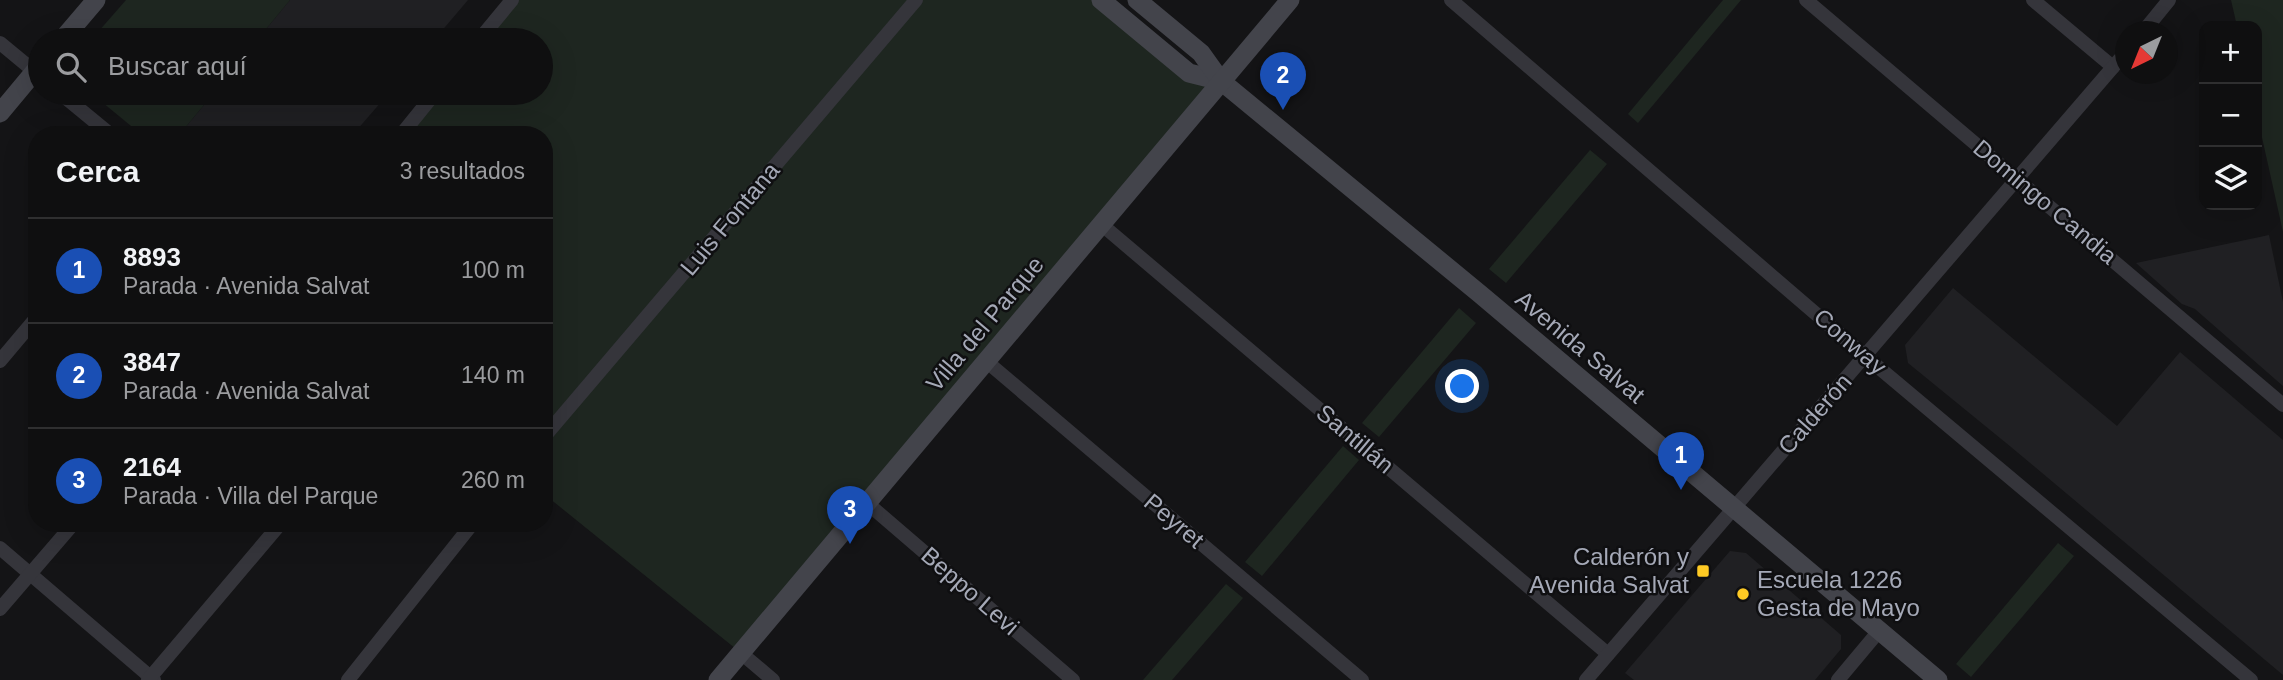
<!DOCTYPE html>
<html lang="es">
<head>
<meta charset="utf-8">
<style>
  :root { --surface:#0f0f10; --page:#181819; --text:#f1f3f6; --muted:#9b9c9f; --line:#2f2f30; --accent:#feca24 }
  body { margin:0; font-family:Arial,sans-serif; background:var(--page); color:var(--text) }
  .controls { position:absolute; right:21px; top:21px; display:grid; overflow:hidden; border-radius:14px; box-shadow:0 7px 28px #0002 }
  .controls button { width:63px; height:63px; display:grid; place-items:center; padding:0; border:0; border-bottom:2px solid var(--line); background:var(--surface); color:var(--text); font:35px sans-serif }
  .compass { position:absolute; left:2115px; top:21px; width:63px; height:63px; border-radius:50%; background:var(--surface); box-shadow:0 7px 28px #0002; rotate:223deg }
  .you { position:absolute; left:1463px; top:387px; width:24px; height:24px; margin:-18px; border:5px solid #fff; border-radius:50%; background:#1a73e8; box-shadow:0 0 0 10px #1a73e833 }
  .badge { display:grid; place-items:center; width:46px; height:46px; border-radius:50%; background:var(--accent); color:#fff; font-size:23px; font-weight:700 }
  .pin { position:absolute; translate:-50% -58px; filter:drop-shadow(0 2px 4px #0008) }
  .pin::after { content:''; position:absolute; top:37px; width:24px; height:21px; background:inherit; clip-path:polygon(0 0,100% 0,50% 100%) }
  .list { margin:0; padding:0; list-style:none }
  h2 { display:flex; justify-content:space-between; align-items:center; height:91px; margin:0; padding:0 28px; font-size:30px }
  h2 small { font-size:23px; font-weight:400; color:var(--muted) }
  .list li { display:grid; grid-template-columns:46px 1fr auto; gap:21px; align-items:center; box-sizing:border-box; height:105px; padding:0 28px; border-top:2px solid var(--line) }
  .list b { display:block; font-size:26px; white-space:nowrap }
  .list p { margin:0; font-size:23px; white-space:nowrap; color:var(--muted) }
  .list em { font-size:23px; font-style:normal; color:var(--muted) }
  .icon { flex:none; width:38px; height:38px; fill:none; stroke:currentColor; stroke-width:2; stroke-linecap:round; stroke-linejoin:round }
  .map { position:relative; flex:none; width:2283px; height:680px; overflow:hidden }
  .search { position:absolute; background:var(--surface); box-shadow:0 7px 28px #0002; left:28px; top:28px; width:525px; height:77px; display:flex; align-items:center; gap:18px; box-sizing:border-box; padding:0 24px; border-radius:38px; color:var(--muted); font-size:26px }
  .panel { position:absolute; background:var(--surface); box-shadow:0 7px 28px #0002; left:28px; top:126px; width:525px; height:406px; border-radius:28px }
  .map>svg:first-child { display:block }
</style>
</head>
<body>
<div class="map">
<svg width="2283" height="680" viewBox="0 0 2283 680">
  <rect width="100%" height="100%" fill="#141416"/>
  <g fill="#202023">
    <path d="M290 0H468L434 40H257Z"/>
    <path d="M214 93H389L356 131 359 135H179Z"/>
    <path d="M2269 235 2283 302V386L2195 309 2182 304 2136 263Z"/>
    <path d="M1953 288 2117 426 2180 352 2283 440V675L2011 447 1908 363 1905 345Z"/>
    <path d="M1730 551 1746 553 1841 635V649L1815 680H1634L1625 673Z"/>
  </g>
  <g fill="#1e2620">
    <path d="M126 0H290L257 40H91Z"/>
    <path d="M512 0H1101L1189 73 1221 81 741 653 544 494V135H401L435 93H541V40H479Z"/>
    <path d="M1723 0H1741L1638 123 1628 114Z"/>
    <path d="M2231 0H2283V232L2257 115V26H2237Z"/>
    <path d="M91 93H214L179 135H142Z"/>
    <path d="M1590 150 1607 164 1506 283 1489 269Z"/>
    <path d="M1459 308 1476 323 1379 437 1362 423Z"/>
    <path d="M1343 446 1359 460 1262 576 1245 562Z"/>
    <path d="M2058 543 2074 556 1971 677 1956 664Z"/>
    <path d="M1226 584 1243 598 1172 680H1143Z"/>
  </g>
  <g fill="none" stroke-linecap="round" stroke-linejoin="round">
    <g stroke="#35353b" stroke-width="14">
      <path d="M1451 0 1865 356 2251 680"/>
      <path d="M1806 0 2283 405"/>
      <path d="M2033 0 2113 67"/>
      <path d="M2143 32 2169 0"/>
      <path d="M479 40 512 0"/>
      <path d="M0 43 40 76"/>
      <path d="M60 93 111 135"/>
      <path d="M401 135 435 93"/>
      <path d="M1101 224 1608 654"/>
      <path d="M0 361 37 317"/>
      <path d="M986 361 1362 680"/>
      <path d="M544 437 916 0"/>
      <path d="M867 503 1073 680"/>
      <path d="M0 548 154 680"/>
      <path d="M0 609 74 523"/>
      <path d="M741 653 773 680"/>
      <path d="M148 680 281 523"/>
      <path d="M348 680 473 523"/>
      <path d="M1586 680 2126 52"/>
      <path d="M1838 680 1879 631"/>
    </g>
    <g stroke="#43444b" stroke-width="19">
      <path d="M1101 0 1189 73 1221 81"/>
      <path d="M1137 0 1201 53 1221 81 1480 294 1938 680"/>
      <path d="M62 40 96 0"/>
      <path d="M0 113 40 65"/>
      <path d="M718 680 1290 0"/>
    </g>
  </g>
  <g fill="#feca24" stroke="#0f0f11" stroke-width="2.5">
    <rect x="1696" y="564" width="14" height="14" rx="3.5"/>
    <circle cx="1743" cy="594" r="7"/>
  </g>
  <g text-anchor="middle" stroke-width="5" stroke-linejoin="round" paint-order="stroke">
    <g font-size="24" fill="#a5a9b7" stroke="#0f0f11">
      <text transform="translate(2045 202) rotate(40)" y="8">Domingo Candia</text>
      <text transform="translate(730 219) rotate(-50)" y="8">Luis Fontana</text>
      <text transform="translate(985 324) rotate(-50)" y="8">Villa del Parque</text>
      <text transform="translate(1850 342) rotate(41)" y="8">Conway</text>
      <text transform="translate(1580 347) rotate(40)" y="8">Avenida Salvat</text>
      <text transform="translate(1815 414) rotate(-49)" y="8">Calderón</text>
      <text transform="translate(1355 439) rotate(40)" y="8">Santillán</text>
      <text transform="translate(1174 521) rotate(40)" y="8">Peyret</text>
      <text transform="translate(970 591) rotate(41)" y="8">Beppo Levi</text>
    </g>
    <g font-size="24" fill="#a5a9b7" stroke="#0f0f11" text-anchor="end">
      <text x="1689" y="565">Calderón y<tspan x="1689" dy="28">Avenida Salvat</tspan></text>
      <text x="1757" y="588" text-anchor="start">Escuela 1226<tspan x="1757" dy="28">Gesta de Mayo</tspan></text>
    </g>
  </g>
</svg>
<div class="controls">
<button>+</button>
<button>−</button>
<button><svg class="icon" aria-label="layers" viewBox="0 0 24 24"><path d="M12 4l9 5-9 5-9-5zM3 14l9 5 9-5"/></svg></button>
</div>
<svg class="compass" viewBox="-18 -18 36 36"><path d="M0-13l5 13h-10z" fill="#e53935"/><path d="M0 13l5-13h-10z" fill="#9b9c9f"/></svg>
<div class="you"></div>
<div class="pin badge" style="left:1681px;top:490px;background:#1a4fb4">1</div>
<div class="pin badge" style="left:1283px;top:110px;background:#1a4fb4">2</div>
<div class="pin badge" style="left:850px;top:544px;background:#1a4fb4">3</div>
<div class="search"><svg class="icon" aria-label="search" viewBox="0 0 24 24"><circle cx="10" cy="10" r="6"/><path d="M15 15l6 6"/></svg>Buscar aquí</div>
<section class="panel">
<h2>Cerca<small>3 resultados</small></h2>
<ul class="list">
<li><span class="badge" style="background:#1a4fb4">1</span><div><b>8893</b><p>Parada · Avenida Salvat</p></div><em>100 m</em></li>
<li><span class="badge" style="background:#1a4fb4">2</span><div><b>3847</b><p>Parada · Avenida Salvat</p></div><em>140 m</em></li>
<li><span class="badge" style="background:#1a4fb4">3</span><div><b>2164</b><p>Parada · Villa del Parque</p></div><em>260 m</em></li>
</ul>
</section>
</div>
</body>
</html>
